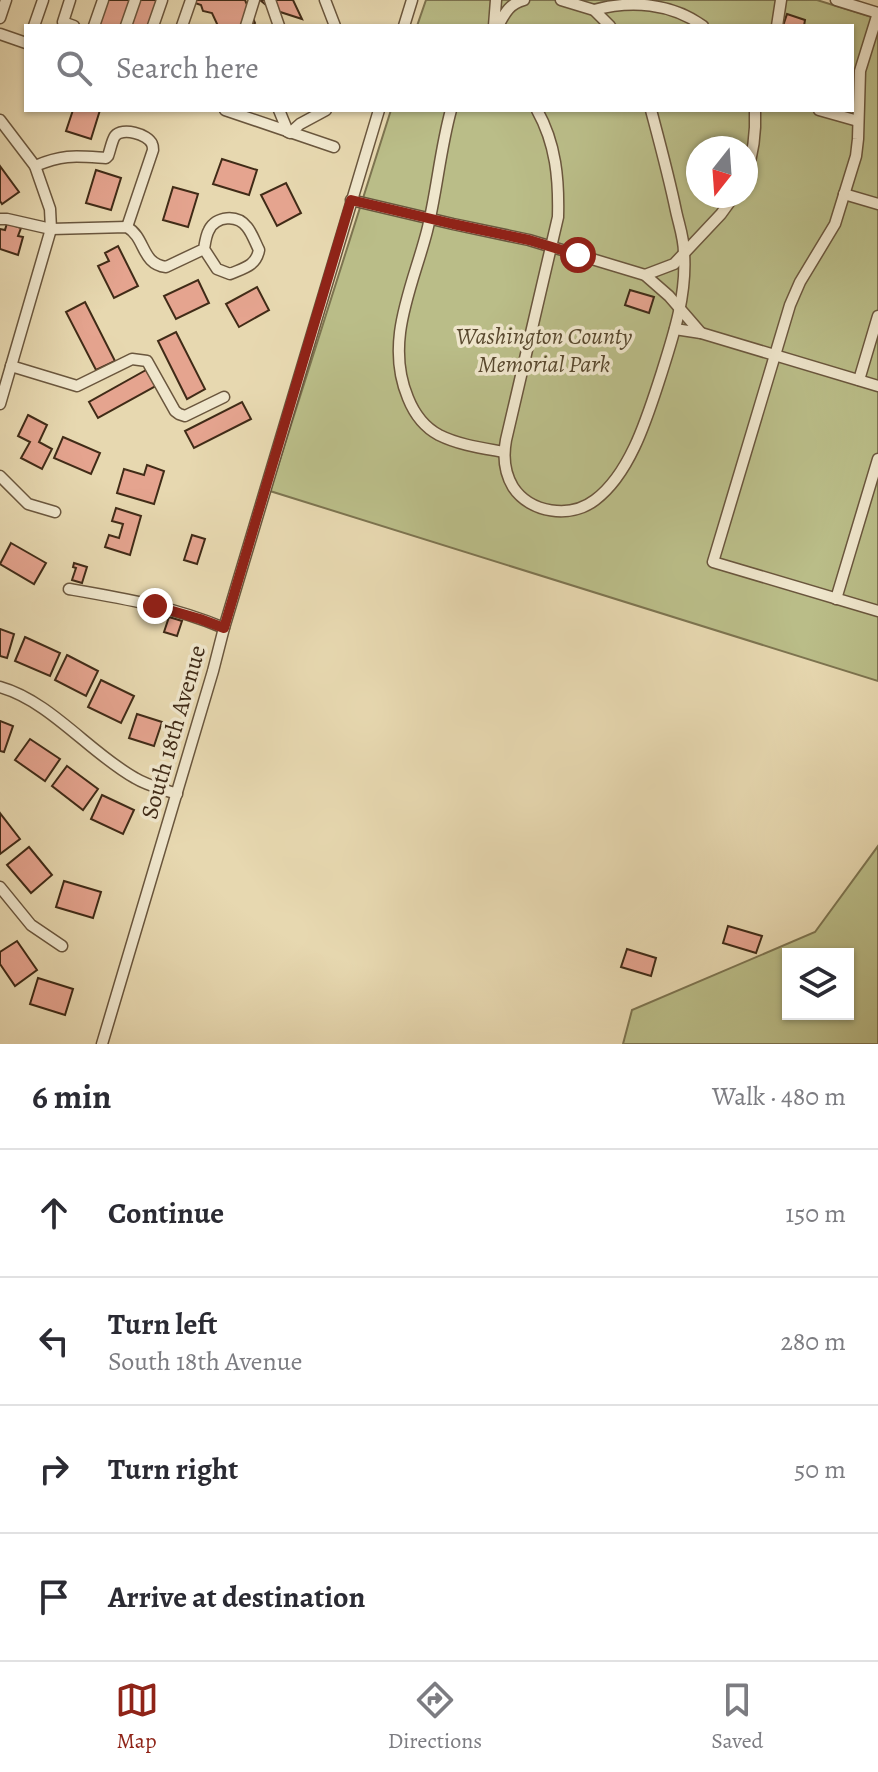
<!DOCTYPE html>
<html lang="en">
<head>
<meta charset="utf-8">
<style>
  :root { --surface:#fff; --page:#f2f2f3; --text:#2b2b33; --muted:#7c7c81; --line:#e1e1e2; --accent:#8f2418 }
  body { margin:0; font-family:Alegreya,serif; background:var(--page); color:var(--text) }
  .controls { position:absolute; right:24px; bottom:24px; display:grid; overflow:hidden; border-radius:0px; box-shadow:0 2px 6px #0004 }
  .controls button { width:72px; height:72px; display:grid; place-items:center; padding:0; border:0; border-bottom:2px solid var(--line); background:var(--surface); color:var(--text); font:40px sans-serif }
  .compass { position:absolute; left:686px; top:136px; width:72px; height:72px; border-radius:50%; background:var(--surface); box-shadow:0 2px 6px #0004; rotate:197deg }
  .stop { position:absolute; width:24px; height:24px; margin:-18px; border:6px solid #8f2418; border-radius:50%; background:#fff }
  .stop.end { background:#8f2418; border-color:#fff; box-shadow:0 2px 8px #0008 }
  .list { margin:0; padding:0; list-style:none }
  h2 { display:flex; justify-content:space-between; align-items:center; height:104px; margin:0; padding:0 32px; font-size:34px }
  h2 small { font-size:26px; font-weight:400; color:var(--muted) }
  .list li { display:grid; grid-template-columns:52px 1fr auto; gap:24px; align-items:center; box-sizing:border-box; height:128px; padding:0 32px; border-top:2px solid var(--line) }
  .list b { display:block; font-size:30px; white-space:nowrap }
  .list p { margin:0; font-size:26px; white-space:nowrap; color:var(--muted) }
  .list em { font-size:26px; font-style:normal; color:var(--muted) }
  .icon { flex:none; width:44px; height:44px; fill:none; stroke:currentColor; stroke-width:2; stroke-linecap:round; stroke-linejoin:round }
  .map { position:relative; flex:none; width:878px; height:1044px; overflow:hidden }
  .search { position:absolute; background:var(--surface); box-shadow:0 2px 6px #0004; left:24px; right:24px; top:24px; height:88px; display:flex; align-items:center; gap:20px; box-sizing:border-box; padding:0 28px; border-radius:0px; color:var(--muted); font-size:30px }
  .sheet { height:616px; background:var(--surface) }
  nav { display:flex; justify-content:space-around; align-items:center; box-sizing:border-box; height:112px; border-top:2px solid var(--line); background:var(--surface); font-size:22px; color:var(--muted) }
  nav a { display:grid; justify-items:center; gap:4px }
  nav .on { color:var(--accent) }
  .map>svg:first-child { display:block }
</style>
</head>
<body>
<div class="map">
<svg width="878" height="1044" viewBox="0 0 878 1044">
  <rect width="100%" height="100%" fill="#e7d8b0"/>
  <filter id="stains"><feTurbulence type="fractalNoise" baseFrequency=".0025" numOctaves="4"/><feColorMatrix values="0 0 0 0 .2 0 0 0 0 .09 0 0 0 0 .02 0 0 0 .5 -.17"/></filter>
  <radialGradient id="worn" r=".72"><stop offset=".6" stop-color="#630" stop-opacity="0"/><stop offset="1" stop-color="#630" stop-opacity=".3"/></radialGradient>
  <g fill="#babd88" stroke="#7d7450" stroke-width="2" fill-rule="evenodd">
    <path d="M426 0H817L878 19V681L270 491 391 110H852V26H417ZM698 148H746V196H698Z"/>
    <path d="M878 846V1044H623L632 1010 815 932ZM788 954H848V1014H788Z"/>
  </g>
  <g fill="#e5a48f" stroke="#402b17" stroke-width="2">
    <path d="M105 0H163L155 26H96Z"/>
    <path d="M194 0H245L255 23 252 26H218L212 13 203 11 201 5 195 3Z"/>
    <path d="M260 0H293L302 19 271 9Z"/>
    <path d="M787 14 805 20 804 26H783Z"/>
    <path d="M73 110H100L91 139 66 131Z"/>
    <path d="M222 159 257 170 249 195 213 184Z"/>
    <path d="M0 166 19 192 2 204 0 201Z"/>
    <path d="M96 170 121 178 111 210 86 203Z"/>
    <path d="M286 183 301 213 277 226 261 195Z"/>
    <path d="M173 187 198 194 188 227 163 220Z"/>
    <path d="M7 223 21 228 18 236 23 237 18 255 0 249V229L5 230Z"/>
    <path d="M118 246 138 286 114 298 98 266 109 261 105 253Z"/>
    <path d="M198 280 209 303 176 319 164 296Z"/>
    <path d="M257 287 269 310 239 327 226 304Z"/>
    <path d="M630 290 654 297 649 313 625 305Z"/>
    <path d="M85 302 115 361 96 370 66 312Z"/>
    <path d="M176 332 205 389 187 399 158 341Z"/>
    <path d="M146 370 156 386 98 418 89 402Z"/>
    <path d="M242 402 251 419 194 448 185 431Z"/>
    <path d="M28 415 47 425 39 442 52 449 42 469 21 458 30 442 18 436Z"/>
    <path d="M63 437 100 453 91 474 54 458Z"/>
    <path d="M147 465 164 471 154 504 117 493 124 469 144 475Z"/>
    <path d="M116 508 141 516 130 555 105 547 109 535 119 538 123 524 112 521Z"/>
    <path d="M192 535 205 539 197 564 184 560Z"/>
    <path d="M11 543 46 563 34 584 0 564Z"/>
    <path d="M74 563 87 567 82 583 72 580 76 568 73 567Z"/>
    <path d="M169 617 182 621 177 636 164 632Z"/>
    <path d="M0 629 14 634 7 658 0 656Z"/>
    <path d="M25 637 60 653 50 676 15 661Z"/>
    <path d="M67 655 98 671 86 696 55 680Z"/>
    <path d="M101 680 134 696 121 723 88 707Z"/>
    <path d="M137 714 162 722 154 746 129 738Z"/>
    <path d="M0 721 13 726 4 752 0 751Z"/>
    <path d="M30 739 60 759 45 781 15 760Z"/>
    <path d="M67 766 98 789 83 810 52 786Z"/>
    <path d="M102 795 134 810 123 834 91 819Z"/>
    <path d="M0 813 20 839 0 854Z"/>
    <path d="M29 847 52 875 31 893 7 865Z"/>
    <path d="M64 881 101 892 93 918 56 907Z"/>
    <path d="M728 926 762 936 756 953 723 943Z"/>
    <path d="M17 941 37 970 15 986 0 964V952Z"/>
    <path d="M627 949 656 958 651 976 621 967Z"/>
    <path d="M38 978 73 989 65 1015 30 1004Z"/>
  </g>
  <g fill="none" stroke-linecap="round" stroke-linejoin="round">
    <g stroke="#6a563d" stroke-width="13">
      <g id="minor">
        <path d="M70 0 63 22 74 26"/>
        <path d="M270 0 279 26"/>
        <path d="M325 0 335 26"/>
        <path d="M561 0 594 10 610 26"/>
        <path d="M836 0 878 13"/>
        <path d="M594 10C631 0 671 3 703 26"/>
        <path d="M878 13 860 71 858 139 856 156 835 224 800 282 790 305 713 562 878 611"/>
        <path d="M0 18 6 0"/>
        <path d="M34 26 43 0"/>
        <path d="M94 26 103 0"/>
        <path d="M126 26 135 0"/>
        <path d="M153 26 162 0"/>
        <path d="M182 26 191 0"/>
        <path d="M246 26 254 0"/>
        <path d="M404 26 412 0"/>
        <path d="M494 26 496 0"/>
        <path d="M498 26C505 13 509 4 524 0"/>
        <path d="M777 26 781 0"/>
        <path d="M0 34 26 43"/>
        <path d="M225 110 334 147"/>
        <path d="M279 110 288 132"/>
        <path d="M451 110C440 150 437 191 427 231 413 286 384 341 408 398 414 413 424 427 439 435 459 445 482 448 504 452"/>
        <path d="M537 110C556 144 559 179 558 217L506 440C503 456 504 472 513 487 530 513 570 519 595 500 630 474 647 418 660 378 673 337 687 296 684 253 684 238 679 225 676 211 669 177 660 144 651 110"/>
        <path d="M819 110 858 121"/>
        <path d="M0 120 35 166 50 209 51 229 0 404"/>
        <path d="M290 133 300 124 326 110"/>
        <path d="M35 166C64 154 75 156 106 158L108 156C110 151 112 140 115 136 122 127 148 134 152 144 153 146 153 148 153 150L127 227"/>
        <path d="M746 174C754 152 756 133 755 110"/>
        <path d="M844 194 878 204"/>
        <path d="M351 200 453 224 529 240 645 275 669 296 701 333"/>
        <path d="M0 219H7L51 229 127 227C146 238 141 264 166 267L204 249 217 269 230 274C244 268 256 266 259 250 255 242 252 233 247 227 237 214 216 216 209 230 206 235 205 243 204 249"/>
        <path d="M645 275 674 264 721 214 734 196"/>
        <path d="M675 329 701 333 878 386"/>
        <path d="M11 366 77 386 132 359 147 361 175 411 179 414 185 416 224 397"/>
        <path d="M859 380 878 316"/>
        <path d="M0 476 28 504 55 512"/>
        <path d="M69 589C121 598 175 607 224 628"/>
        <path d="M836 599 878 459"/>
        <path d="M0 687C50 701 90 753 135 778 148 786 163 789 177 794"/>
        <path d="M0 887 31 925 62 946"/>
        <path d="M102 1044 213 671 224 628 379 110"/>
      </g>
    </g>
    <use href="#minor" stroke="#efe6cc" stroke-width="10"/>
  </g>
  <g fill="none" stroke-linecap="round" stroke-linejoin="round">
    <path stroke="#8f2418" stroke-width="10" d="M155 606 200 619 224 628 351 200 453 224 529 240 578 255"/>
  </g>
  <g text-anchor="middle" stroke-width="7" stroke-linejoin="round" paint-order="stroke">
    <g font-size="24" font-style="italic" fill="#58482e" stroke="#efe6cc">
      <text x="544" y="344">Washington County<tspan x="544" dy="28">Memorial Park</tspan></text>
    </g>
    <g font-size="24" fill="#402b17" stroke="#efe6cc">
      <text transform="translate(173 732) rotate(-74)" y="8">South 18th Avenue</text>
    </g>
  </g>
  <rect width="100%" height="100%" filter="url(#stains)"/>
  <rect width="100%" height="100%" fill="url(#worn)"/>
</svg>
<div class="controls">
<button><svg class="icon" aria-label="layers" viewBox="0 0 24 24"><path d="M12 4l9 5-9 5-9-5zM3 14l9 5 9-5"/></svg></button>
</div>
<svg class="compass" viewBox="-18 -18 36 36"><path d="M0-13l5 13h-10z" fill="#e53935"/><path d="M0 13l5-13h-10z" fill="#7c7c81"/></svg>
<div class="stop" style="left:578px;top:255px"></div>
<div class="stop end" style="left:155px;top:606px"></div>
<div class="search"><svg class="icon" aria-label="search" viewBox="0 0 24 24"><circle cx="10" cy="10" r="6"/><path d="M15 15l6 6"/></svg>Search here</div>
</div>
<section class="sheet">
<h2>6 min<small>Walk · 480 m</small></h2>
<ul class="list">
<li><svg class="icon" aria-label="ahead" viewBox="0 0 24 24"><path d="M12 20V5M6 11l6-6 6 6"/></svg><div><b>Continue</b></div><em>150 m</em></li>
<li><svg class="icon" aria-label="left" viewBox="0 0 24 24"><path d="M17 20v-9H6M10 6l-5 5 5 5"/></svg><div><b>Turn left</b><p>South 18th Avenue</p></div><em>280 m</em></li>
<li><svg class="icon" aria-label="right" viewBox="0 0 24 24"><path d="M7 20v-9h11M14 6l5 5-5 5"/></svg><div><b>Turn right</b></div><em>50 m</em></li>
<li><svg class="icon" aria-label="arrive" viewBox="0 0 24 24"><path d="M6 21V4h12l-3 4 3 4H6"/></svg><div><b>Arrive at destination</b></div></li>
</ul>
</section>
<nav>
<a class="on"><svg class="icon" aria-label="map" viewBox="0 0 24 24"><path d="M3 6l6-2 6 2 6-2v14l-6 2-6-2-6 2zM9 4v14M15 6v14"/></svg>Map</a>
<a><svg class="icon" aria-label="directions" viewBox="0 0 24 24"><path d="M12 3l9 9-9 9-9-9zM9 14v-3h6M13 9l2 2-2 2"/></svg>Directions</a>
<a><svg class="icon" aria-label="saved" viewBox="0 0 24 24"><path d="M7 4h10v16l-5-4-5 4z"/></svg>Saved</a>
</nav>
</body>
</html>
